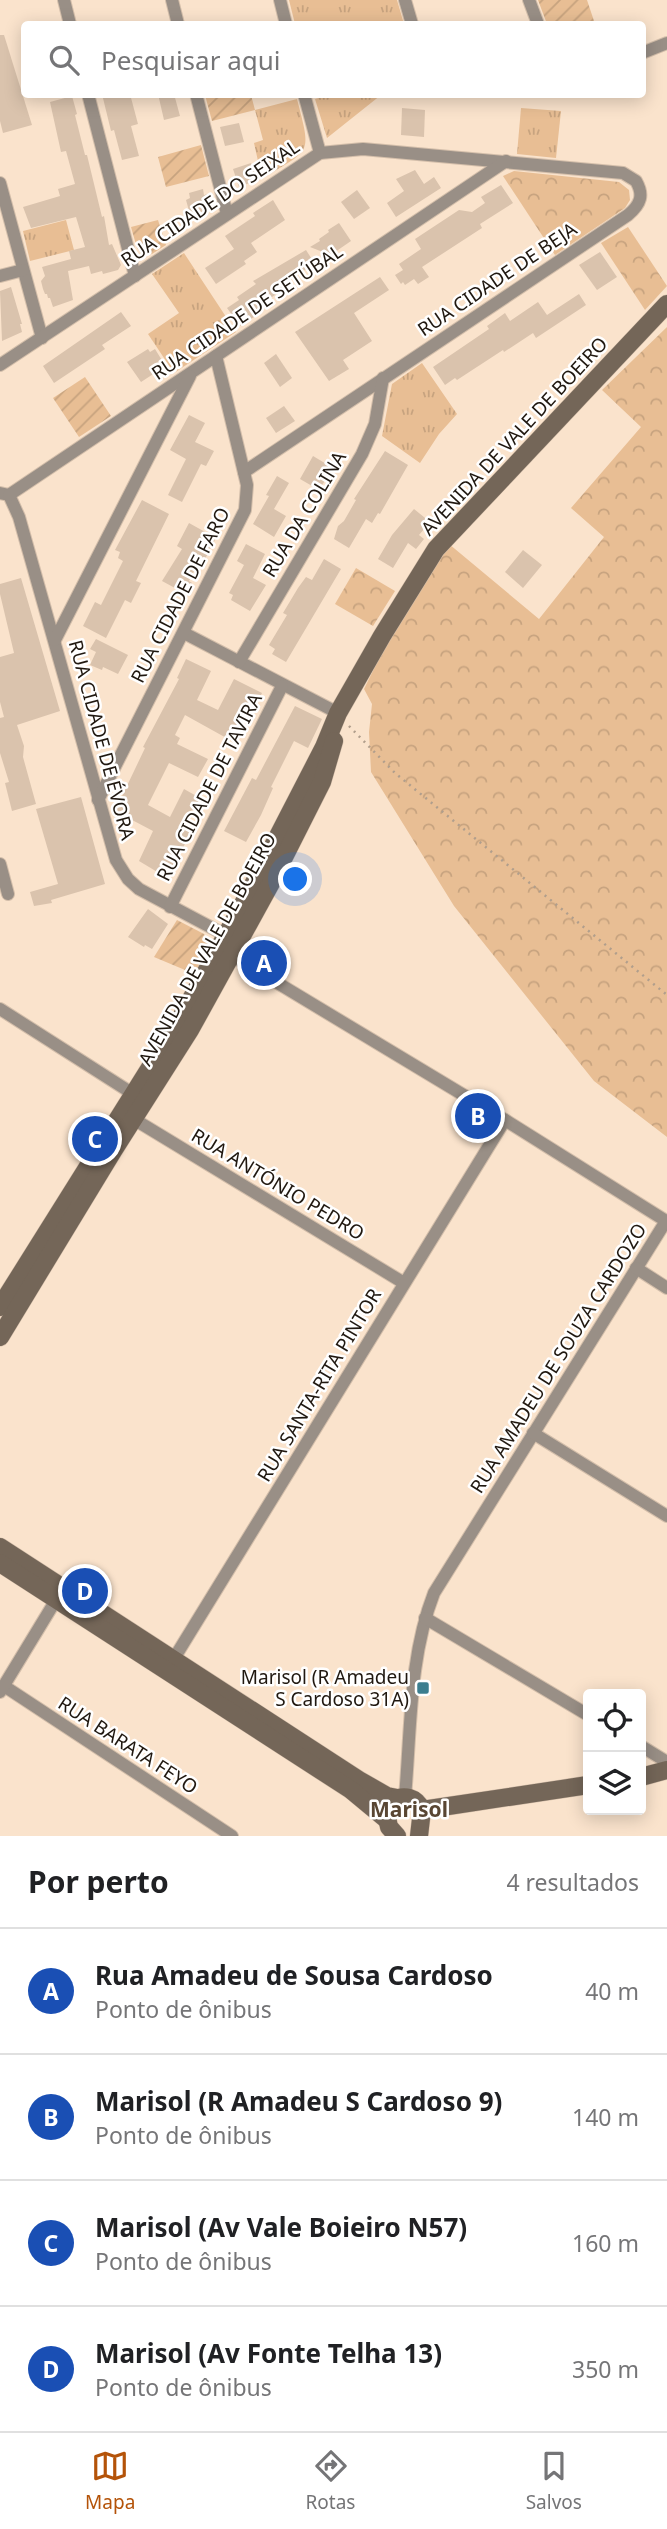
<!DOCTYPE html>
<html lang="pt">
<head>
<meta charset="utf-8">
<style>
  :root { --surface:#fff; --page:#f2f2f2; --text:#202124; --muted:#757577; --line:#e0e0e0; --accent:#b45309 }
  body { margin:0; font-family:"Noto Sans",sans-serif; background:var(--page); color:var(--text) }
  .controls { position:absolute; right:21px; bottom:21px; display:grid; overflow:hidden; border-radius:7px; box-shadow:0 4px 18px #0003 }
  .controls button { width:63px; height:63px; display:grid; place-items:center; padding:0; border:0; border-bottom:2px solid var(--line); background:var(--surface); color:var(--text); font:35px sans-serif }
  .you { position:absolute; left:296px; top:880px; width:24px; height:24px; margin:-18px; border:5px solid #fff; border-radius:50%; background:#1a73e8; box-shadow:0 0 0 10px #1a73e833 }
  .badge { display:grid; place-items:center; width:46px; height:46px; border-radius:50%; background:var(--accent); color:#fff; font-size:23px; font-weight:700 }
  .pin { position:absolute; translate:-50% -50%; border:4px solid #fff; box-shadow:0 2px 7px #0006 }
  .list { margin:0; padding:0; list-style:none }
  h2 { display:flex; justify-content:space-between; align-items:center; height:91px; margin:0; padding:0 28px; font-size:30px }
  h2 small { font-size:23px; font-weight:400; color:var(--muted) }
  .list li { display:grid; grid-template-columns:46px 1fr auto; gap:21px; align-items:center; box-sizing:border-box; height:126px; padding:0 28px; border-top:2px solid var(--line) }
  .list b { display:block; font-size:26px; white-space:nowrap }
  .list p { margin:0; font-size:23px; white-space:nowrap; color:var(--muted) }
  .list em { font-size:23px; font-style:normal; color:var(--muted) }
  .icon { flex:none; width:38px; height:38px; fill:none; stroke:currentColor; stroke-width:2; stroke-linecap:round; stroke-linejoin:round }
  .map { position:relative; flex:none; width:667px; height:1836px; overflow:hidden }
  .search { position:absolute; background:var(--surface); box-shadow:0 4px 18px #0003; left:21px; right:21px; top:21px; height:77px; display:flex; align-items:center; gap:18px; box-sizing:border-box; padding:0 24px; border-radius:7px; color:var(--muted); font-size:26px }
  .sheet { height:595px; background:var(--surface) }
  nav { display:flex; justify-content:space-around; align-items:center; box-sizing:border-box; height:98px; border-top:2px solid var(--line); background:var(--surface); font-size:19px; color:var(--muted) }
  nav a { display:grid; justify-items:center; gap:4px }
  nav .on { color:var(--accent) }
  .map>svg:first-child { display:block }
</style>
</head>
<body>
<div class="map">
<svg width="667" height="1836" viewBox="0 0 667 1836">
  <defs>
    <pattern id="grass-tufts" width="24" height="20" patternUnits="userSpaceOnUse" patternTransform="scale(1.75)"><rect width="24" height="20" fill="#e8be94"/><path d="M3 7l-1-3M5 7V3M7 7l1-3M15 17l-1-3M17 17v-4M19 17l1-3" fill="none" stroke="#c7a37f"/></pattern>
    <pattern id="forest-crowns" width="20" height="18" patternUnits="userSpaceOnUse" patternTransform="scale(1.75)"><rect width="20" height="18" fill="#e8be94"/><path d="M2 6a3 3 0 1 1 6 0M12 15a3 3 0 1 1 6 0" fill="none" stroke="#c7a37f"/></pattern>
    <pattern id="garden-furrows" width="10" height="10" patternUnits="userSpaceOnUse" patternTransform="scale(1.75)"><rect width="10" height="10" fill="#e8be94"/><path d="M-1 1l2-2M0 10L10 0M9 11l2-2" fill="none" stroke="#c7a37f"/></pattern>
  </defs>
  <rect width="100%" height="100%" fill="#fae3cc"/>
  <g fill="url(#grass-tufts)">
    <path d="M289 0H397L404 24H295Z"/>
    <path d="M330 95V94L381 95 327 138 315 99Z"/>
    <path d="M297 99C312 157 311 148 262 179L254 143 263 140 255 110Z"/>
    <path d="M521 108 561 111 556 158 517 154Z"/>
    <path d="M66 220 74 250 30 261 23 231Z"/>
    <path d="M184 253 236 332 174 373 148 334 179 313 152 274Z"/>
    <path d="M422 363 457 414 439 434 420 463 382 436 392 384Z"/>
  </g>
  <g fill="url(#forest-crowns)">
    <path d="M514 171 619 182 629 190 630 200 625 208 555 255 503 176Z"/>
    <path d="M628 227 667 286 645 310 601 243Z"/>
    <path d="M667 327V1137L594 1081 454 906 371 772 369 732 372 704 364 689 392 632 449 544 539 619 604 537 571 508 641 427 602 390Z"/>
    <path d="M356 568 395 591 373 626 335 604Z"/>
  </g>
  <g fill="url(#garden-furrows)">
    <path d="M538 0H587L595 24H547Z"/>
    <path d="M205 95H251L255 110 212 121Z"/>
    <path d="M201 145 209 176 166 187 158 157Z"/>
    <path d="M158 220 166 245 152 254 143 255 137 248 131 227Z"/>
    <path d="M85 377 111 416 79 437 53 398Z"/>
    <path d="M177 920 204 934 209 942 208 952 197 975 154 957Z"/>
  </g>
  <g fill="#dac3ad">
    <path d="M0 35H4L32 125 3 133 0 121Z"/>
    <path d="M102 94H130L138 124 131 126 139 156 122 160 114 130 111 131Z"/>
    <path d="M158 94H174L180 116 164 120Z"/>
    <path d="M72 96 77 114 75 115 85 155H87L102 217 104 216 109 245 112 244 121 265 118 270 103 274 102 271 91 274 89 266 68 271 73 300 53 307 50 298H48L47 294H45L43 289 41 281 45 276 42 267 71 259 69 251 85 247 76 217 31 228 23 207 60 196 58 189 75 184 66 151 61 152 50 102Z"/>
    <path d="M402 108 425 110 424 137 401 135Z"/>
    <path d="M239 123 244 142 225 146 220 127Z"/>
    <path d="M251 163 257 180 239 187 233 169Z"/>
    <path d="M415 170 424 184 434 177 441 188 396 217 387 203 404 191 396 179Z"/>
    <path d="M501 185 513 203 480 224 482 228 422 267 429 277 418 284 414 279 405 285 403 282 401 284 395 275 403 270 399 264 421 249 415 239 459 210 472 212 485 203 481 197Z"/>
    <path d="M203 189 204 195 208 194 211 204 205 214 191 218 186 200 190 198 189 193Z"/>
    <path d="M357 190 370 208 354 219 341 202Z"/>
    <path d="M273 200 285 220 251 243 257 252 244 261 246 264 216 284 205 268 234 249 225 236 255 216 253 213Z"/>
    <path d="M339 223 351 241 335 252 333 256 310 247 320 241 319 239 329 232 328 230Z"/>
    <path d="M306 250 315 264 286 281 289 286 258 306 262 312 240 326 227 308 239 300 237 297 256 284 253 281Z"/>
    <path d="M600 252 617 277 597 290 579 265Z"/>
    <path d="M380 277 389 290 354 313 372 341 343 360 349 369 329 381 295 332Z"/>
    <path d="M11 287 22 324H20L22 332 2 341 0 291Z"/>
    <path d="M579 294 586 305 536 338 533 333 504 352 503 350 457 380 455 378 445 385 433 367 489 329 487 326 505 313 510 321 538 302 547 315Z"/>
    <path d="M121 312 131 326 102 345 105 349 54 383 43 366Z"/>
    <path d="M148 349 150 352 155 349 163 362 159 365 161 369 141 382 127 362Z"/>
    <path d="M276 354 292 378 280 387 264 363Z"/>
    <path d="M284 406 295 421 276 433 266 418Z"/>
    <path d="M189 415 205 423 195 442 214 451 206 466 201 464 182 502 168 495 186 459 170 450Z"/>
    <path d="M385 451 408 465 380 514 378 513 372 523 366 519 349 548 334 539 338 526 344 521 356 500 354 499Z"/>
    <path d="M313 456 333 468 319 490 300 479Z"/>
    <path d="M277 476 289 483 274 509 286 516 274 537 253 524 269 496 266 495Z"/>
    <path d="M142 500 169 514 136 581 141 583 131 603 125 600 106 638 83 626 95 602 101 605 123 561 118 558 120 552 115 550Z"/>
    <path d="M414 509 430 522 419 535 424 539 416 549 408 543 393 568 378 559 392 535Z"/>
    <path d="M189 523 216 538 205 559 201 557 189 581 192 583 186 594 162 581 182 549 177 546Z"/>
    <path d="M246 544 265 554 253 578 266 585 250 611 231 600 233 595 229 593 244 565 237 561Z"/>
    <path d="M523 550 542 565 523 588 505 572Z"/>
    <path d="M324 559 341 569 286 662 272 654 275 649 269 645 287 615 283 613 298 588 306 577 312 580Z"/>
    <path d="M21 578 60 711 17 725 24 746 23 757 36 804 12 811 5 783 9 782 0 753V718L4 717 0 702V657L14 653 0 594V584Z"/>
    <path d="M96 639 128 655 118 674 103 667 102 670 90 665 96 652 90 649Z"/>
    <path d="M186 659 211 671 197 700 218 710 234 679 262 693 254 709 247 706 230 740 185 715 175 735 180 738 177 744 208 759 198 777 169 763 148 805 170 817 184 789 200 798 186 825 192 829 171 873 166 871 164 876 139 861 153 831 115 811 145 748 143 747 179 679 177 678Z"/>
    <path d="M295 706 322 719 308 748 294 741 271 787 273 788 261 815 246 842 224 831 252 778 256 780Z"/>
    <path d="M81 797 105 884 51 900 52 903 34 906 30 892 58 884 36 809Z"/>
    <path d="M148 909 168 924 152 949 145 945 144 947 128 937Z"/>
  </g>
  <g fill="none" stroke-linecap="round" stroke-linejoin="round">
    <g stroke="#d3beaa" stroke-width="14">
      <g id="street">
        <path d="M64 0 70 24"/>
        <path d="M172 0 178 24"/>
        <path d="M280 0 286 24"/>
        <path d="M405 0 412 24"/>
        <path d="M529 0 538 24"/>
        <path d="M642 53 667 43"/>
        <path d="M88 94 135 276"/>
        <path d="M196 94 227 214"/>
        <path d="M304 94 320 153"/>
        <path d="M0 183 42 338"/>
        <path d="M0 276 23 270"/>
        <path d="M0 365 320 153 363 149 623 173 636 181C644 195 641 204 628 215L244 472"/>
        <path d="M0 493 9 495 19 517 116 860 128 879 139 889 231 938"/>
        <path d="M9 495 506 161"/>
        <path d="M184 633 338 713"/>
        <path d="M55 640 190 376"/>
        <path d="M239 662 362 454 375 424 383 378"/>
        <path d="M98 800 245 510 247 485 216 356"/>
        <path d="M0 864 8 894"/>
        <path d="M170 907 282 686"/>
        <path d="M226 952 505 1120 666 1221 434 1593C409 1657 411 1729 405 1797"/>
        <path d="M0 1009 138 1097"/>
        <path d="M127 1115 404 1283"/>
        <path d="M636 1268 667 1288"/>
        <path d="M533 1433 667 1516"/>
        <path d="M425 1618 588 1715"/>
        <path d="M170 1665 505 1120"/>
        <path d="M4 1686 232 1836"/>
        <path d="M0 1692 59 1595"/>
        <path d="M641 1746 667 1762"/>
      </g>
    </g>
    <g stroke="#d3beaa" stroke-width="19">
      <g id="secondary">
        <path d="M0 1307 178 1023 242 906 324 747 338 713 382 636 436 549 667 304"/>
        <path d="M0 1337 113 1151 190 1030 270 885 322 782 334 741"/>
        <path d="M0 1547 359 1780 387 1796 397 1798"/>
        <path d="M0 1563 351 1790 386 1819"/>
        <path d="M641 1777 667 1770"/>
        <path d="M422 1810 588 1785"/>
        <path d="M397 1836 389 1827 386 1812 392 1801C404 1794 416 1797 422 1810L419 1836"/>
      </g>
    </g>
    <path stroke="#b09e8c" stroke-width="2.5" stroke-dasharray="2 5" stroke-linecap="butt" d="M349 726 395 773 667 995"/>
    <use href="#street" stroke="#998f86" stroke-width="12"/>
    <use href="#secondary" stroke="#746658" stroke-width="18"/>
  </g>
  <rect fill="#3c7e8f" stroke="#fff" stroke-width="2.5" x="416" y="1681" width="14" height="14" rx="3.5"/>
  <g text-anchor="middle" stroke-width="5" stroke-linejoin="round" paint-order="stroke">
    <g font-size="19" fill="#201810" stroke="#fff">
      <text transform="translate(210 203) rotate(-34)" y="7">RUA CIDADE DO SEIXAL</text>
      <text transform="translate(497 279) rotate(-34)" y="7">RUA CIDADE DE BEJA</text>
      <text transform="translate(247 312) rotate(-34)" y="7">RUA CIDADE DE SETÚBAL</text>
      <text transform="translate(514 436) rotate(-47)" y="7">AVENIDA DE VALE DE BOEIRO</text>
      <text transform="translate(304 514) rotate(-59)" y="7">RUA DA COLINA</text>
      <text transform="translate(180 595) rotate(-63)" y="7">RUA CIDADE DE FARO</text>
      <text transform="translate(102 740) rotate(75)" y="7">RUA CIDADE DE ÉVORA</text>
      <text transform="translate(209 787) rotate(-63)" y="7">RUA CIDADE DE TAVIRA</text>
      <text transform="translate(207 949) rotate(-61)" y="7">AVENIDA DE VALE DE BOEIRO</text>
      <text transform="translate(278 1184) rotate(31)" y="7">RUA ANTÓNIO PEDRO</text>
      <text transform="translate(558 1358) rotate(-58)" y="7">RUA AMADEU DE SOUZA CARDOZO</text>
      <text transform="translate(319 1385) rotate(-59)" y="7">RUA SANTA-RITA PINTOR</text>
      <text transform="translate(128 1745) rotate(33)" y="7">RUA BARATA FEYO</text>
    </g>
    <g font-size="19" fill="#201810" stroke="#fff" text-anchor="end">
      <text x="409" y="1684">Marisol (R Amadeu<tspan x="409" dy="22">S Cardoso 31A)</tspan></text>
    </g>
    <g font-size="21" font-weight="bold" fill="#594633" stroke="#fff">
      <text x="409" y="1817">Marisol</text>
    </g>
  </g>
</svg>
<div class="controls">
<button><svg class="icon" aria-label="locate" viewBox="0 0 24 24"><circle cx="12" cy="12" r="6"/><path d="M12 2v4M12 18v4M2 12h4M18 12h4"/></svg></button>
<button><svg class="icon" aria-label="layers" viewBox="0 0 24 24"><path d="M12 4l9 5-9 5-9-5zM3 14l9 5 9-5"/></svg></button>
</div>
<div class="you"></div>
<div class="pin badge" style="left:264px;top:963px;background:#1a4fb4">A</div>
<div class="pin badge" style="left:478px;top:1116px;background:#1a4fb4">B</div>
<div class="pin badge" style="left:95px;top:1139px;background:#1a4fb4">C</div>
<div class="pin badge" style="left:85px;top:1591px;background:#1a4fb4">D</div>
<div class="search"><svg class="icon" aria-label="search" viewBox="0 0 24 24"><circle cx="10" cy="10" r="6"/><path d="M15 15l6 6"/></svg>Pesquisar aqui</div>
</div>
<section class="sheet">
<h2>Por perto<small>4 resultados</small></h2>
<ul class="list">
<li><span class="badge" style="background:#1a4fb4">A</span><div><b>Rua Amadeu de Sousa Cardoso</b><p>Ponto de ônibus</p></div><em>40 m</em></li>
<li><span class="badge" style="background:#1a4fb4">B</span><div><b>Marisol (R Amadeu S Cardoso 9)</b><p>Ponto de ônibus</p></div><em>140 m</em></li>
<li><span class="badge" style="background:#1a4fb4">C</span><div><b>Marisol (Av Vale Boieiro N57)</b><p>Ponto de ônibus</p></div><em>160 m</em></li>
<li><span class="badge" style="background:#1a4fb4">D</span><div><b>Marisol (Av Fonte Telha 13)</b><p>Ponto de ônibus</p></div><em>350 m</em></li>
</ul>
</section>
<nav>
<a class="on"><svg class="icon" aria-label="map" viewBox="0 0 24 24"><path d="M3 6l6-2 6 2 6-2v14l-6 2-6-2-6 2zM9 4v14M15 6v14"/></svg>Mapa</a>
<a><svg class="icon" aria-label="directions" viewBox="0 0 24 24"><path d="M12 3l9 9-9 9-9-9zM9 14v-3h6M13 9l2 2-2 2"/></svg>Rotas</a>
<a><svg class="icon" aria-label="saved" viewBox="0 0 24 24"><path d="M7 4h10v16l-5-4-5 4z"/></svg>Salvos</a>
</nav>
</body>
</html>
